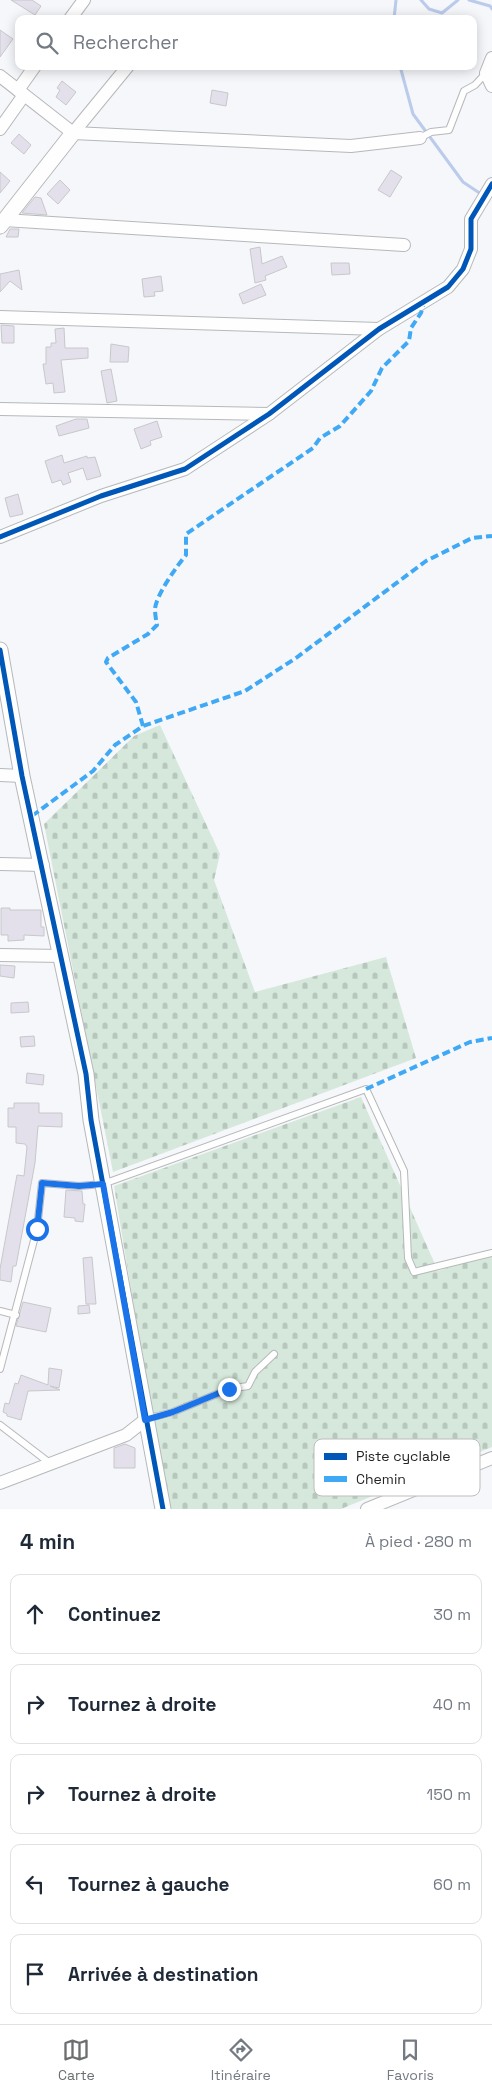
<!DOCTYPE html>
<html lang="fr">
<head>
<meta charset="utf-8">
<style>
  :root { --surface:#fff; --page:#f2f2f3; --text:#1f2937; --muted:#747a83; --line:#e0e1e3; --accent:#6c6e70 }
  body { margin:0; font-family:"Space Grotesk",sans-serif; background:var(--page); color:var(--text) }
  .stop { position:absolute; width:15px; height:15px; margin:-11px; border:4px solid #1a73e8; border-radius:50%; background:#fff }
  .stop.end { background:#1a73e8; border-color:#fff; box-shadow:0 1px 5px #0008 }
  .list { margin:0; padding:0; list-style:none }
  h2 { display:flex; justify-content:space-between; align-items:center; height:65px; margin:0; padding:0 20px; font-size:21px }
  h2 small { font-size:16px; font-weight:400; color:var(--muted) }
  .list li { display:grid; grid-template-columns:32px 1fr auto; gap:15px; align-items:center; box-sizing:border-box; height:80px; margin:0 10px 10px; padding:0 10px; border:1px solid var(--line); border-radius:10px }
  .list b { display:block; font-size:19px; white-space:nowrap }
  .list em { font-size:16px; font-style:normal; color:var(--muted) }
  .icon { flex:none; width:28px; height:28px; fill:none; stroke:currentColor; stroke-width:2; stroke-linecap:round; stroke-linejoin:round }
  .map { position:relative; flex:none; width:492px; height:1509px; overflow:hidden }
  .search { position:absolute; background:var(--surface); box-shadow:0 2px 12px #0003; left:15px; right:15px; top:15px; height:55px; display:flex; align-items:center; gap:12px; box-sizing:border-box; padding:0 18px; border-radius:10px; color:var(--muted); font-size:19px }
  .sheet { height:515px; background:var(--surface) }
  nav { display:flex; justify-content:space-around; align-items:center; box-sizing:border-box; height:70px; border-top:1px solid var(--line); background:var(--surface); font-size:14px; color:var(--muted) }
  nav a { display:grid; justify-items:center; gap:2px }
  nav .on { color:var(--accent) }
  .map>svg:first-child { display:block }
</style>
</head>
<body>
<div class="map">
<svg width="492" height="1509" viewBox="0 0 492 1509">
  <defs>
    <pattern id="cemetery-stones" width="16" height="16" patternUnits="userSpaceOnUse" patternTransform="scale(1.25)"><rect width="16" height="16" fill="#d6e8dc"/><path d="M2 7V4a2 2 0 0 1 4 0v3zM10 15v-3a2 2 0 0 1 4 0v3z" fill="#b7c7bd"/></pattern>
  </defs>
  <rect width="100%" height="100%" fill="#f5f7fa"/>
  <g fill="url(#cemetery-stones)">
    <path d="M160 725 220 854 214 880 255 992 386 957 416 1058 113 1172 44 824 134 736Z"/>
    <path d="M361 1097 438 1271 492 1253V1447L341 1509H167L114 1186Z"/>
  </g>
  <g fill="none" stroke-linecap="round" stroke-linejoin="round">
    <g stroke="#bacbec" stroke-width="3">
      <path d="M421 0 429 9 442 13 458 0"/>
      <path d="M469 0 490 6 492 9"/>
      <path d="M394 19 396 0"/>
      <path d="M400 66 413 114 463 182 481 194"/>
    </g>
  </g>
  <g fill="#e3e0ec" stroke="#c7c8ca">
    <path d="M11 0H32L41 6 35 15Z"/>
    <path d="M0 30 13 39 0 57Z"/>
    <path d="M62 81 76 92 66 105 56 97 60 90 57 88Z"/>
    <path d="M212 90 228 93 226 106 210 103Z"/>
    <path d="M19 134 31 145 24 154 11 143Z"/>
    <path d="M391 170 402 177 390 197 378 190Z"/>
    <path d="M0 172 10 181 0 193Z"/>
    <path d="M60 180 70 190 58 204 47 194Z"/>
    <path d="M35 197 41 198 47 215 22 213Z"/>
    <path d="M10 229H19L18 237H6Z"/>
    <path d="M260 247 262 264 282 256 287 267 265 276 266 280 255 283 250 249Z"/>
    <path d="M331 263H349L350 274 332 275Z"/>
    <path d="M19 270 22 290 10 281 0 292V274Z"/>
    <path d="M161 276 163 291 154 292 155 296 144 297 142 279Z"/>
    <path d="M261 284 266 295 243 304 239 294Z"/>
    <path d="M1 325 14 326V343H2Z"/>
    <path d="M64 328 65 348H88V358L61 360 65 392 54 393 53 383 46 384 43 364H46V347H51V343H56L55 329Z"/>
    <path d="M111 344 129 347 128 362H110Z"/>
    <path d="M111 369 117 401 107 403 101 371Z"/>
    <path d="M76 419H87L89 428 59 436 56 426Z"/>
    <path d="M157 421 162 437 150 441 151 445 141 449 134 429Z"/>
    <path d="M62 455 64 463 87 456V458L95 457 101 476 87 480 83 468 68 473 71 482 63 485 61 480 52 483 45 461Z"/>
    <path d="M18 494 23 514 10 517 5 498Z"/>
    <path d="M1 908H10V910H41V927H44V936L24 935V940L8 941V935H1Z"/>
    <path d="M0 965 15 966 14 978 0 976Z"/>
    <path d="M28 1002 29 1012 11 1013V1003Z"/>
    <path d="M34 1036 35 1046 21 1047 20 1037Z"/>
    <path d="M27 1073 44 1075 43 1085 26 1083Z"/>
    <path d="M14 1103H39V1113H62V1127L38 1126 35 1163 16 1266H13L11 1282 0 1280V1269L17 1175 24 1176 27 1147 25 1144 16 1143V1127H8V1108H14Z"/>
    <path d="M66 1190 82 1191 83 1204H85L83 1222 75 1221V1218L64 1217Z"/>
    <path d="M92 1257 96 1304H86L83 1258Z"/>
    <path d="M23 1302 51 1308 46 1332 16 1326Z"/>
    <path d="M89 1305 90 1313 78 1314V1306Z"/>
    <path d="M49 1368 62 1370 59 1388 50 1386 60 1390 28 1391 21 1420 7 1416V1414L3 1412 5 1403 9 1404 15 1383 18 1384 21 1375 48 1385Z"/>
    <path d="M125 1444 135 1448V1468H114V1448Z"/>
  </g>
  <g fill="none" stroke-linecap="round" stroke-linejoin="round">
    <g stroke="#b6b8ba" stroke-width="8">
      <g id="service">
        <path d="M420 138 431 132 449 130 464 91 475 85 486 73"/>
        <path d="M0 1311 16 1315"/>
        <path d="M0 1369 37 1229 42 1183 79 1186 103 1184 366 1089 404 1171 408 1258 414 1272 492 1253"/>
        <path d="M146 1419 173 1412 229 1389 248 1386 255 1372 274 1354"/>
        <path d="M0 1425 51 1464"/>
      </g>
    </g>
    <g stroke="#b6b8ba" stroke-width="14">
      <g id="minor">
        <path d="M70 19 84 0"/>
        <path d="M492 58 486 73 492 86"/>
        <path d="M0 76 73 133 351 146 420 138"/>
        <path d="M18 90 35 66"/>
        <path d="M0 129 24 95"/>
        <path d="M73 133 128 66"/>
        <path d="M4 220 404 245"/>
        <path d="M0 317 379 329"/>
        <path d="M0 409 269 414"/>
        <path d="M0 537 101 496 185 469 269 414 379 329 448 287 463 269 471 249V219L492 184"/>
        <path d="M0 775 22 776"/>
        <path d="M0 864 43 865"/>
        <path d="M0 955 62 956"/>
        <path d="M0 1483 126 1435 145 1420"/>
        <path d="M367 1509 492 1458"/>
      </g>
    </g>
    <g stroke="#b6b8ba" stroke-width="17">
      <g id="tertiary">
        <path d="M0 226 73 133"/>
        <path d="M0 650 22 776 86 1074 91 1120 163 1509"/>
      </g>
    </g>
    <use href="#service" stroke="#fefefe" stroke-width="6"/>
    <use href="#minor" stroke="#fefefe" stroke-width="12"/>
    <use href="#tertiary" stroke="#fefefe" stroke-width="15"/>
    <g stroke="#3fa9f5" stroke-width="4" stroke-dasharray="8 4" stroke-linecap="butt">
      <path d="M143 726 136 702 106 662 108 658 148 634 157 625C156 620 155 614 155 609 156 595 177 566 186 555V534L313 448 320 438 340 426 371 391 382 368 409 341 411 328 421 313 424 302"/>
      <path d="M32 816 93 771 115 745 143 726 245 691 296 658 426 561 472 538 492 536"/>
      <path d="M366 1089 470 1042 492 1038"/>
    </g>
    <g stroke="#fff" stroke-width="8">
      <g id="cycleway">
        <path d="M0 537 101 496 185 469 269 414 379 329 448 287 463 269 471 249V219L492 184"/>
        <path d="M0 650 22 776 86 1074 91 1120 163 1509"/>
      </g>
    </g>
    <use href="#cycleway" stroke="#0057b8" stroke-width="5"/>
  </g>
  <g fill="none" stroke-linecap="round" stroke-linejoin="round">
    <path stroke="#1a73e8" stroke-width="6" d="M37 1229 42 1183 79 1186 103 1184 145 1420 173 1412 229 1389"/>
  </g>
  <rect x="314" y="1439" width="166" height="57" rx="8" fill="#fff" stroke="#bdbdbe" stroke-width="1"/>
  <rect x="324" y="1453" width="23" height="7" fill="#0057b8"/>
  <rect x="324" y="1476" width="23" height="6" fill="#3fa9f5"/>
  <g font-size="14" fill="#232426">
    <text x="356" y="1461">Piste cyclable</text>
    <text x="356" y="1484">Chemin</text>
  </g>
</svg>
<div class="stop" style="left:37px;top:1229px"></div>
<div class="stop end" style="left:229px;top:1389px"></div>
<div class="search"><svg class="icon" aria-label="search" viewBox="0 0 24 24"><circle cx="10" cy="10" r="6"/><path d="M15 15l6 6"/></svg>Rechercher</div>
</div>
<section class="sheet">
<h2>4 min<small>À pied · 280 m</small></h2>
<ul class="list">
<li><svg class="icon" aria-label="ahead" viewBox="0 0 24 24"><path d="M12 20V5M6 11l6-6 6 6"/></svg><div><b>Continuez</b></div><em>30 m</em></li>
<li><svg class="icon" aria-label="right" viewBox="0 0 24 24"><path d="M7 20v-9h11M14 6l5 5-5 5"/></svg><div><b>Tournez à droite</b></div><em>40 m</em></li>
<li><svg class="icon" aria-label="right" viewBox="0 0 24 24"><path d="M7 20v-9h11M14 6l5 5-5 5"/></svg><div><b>Tournez à droite</b></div><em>150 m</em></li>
<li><svg class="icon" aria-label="left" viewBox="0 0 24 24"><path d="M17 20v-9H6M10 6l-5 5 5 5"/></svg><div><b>Tournez à gauche</b></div><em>60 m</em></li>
<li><svg class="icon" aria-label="arrive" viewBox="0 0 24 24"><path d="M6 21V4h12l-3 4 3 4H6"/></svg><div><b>Arrivée à destination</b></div></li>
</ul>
</section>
<nav>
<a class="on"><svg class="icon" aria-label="map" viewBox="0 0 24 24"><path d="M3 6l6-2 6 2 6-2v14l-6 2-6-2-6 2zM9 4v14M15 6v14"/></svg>Carte</a>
<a><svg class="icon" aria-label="directions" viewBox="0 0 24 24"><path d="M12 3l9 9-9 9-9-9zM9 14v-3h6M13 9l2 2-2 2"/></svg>Itinéraire</a>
<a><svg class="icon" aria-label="saved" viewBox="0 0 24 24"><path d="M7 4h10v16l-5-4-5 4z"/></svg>Favoris</a>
</nav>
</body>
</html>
